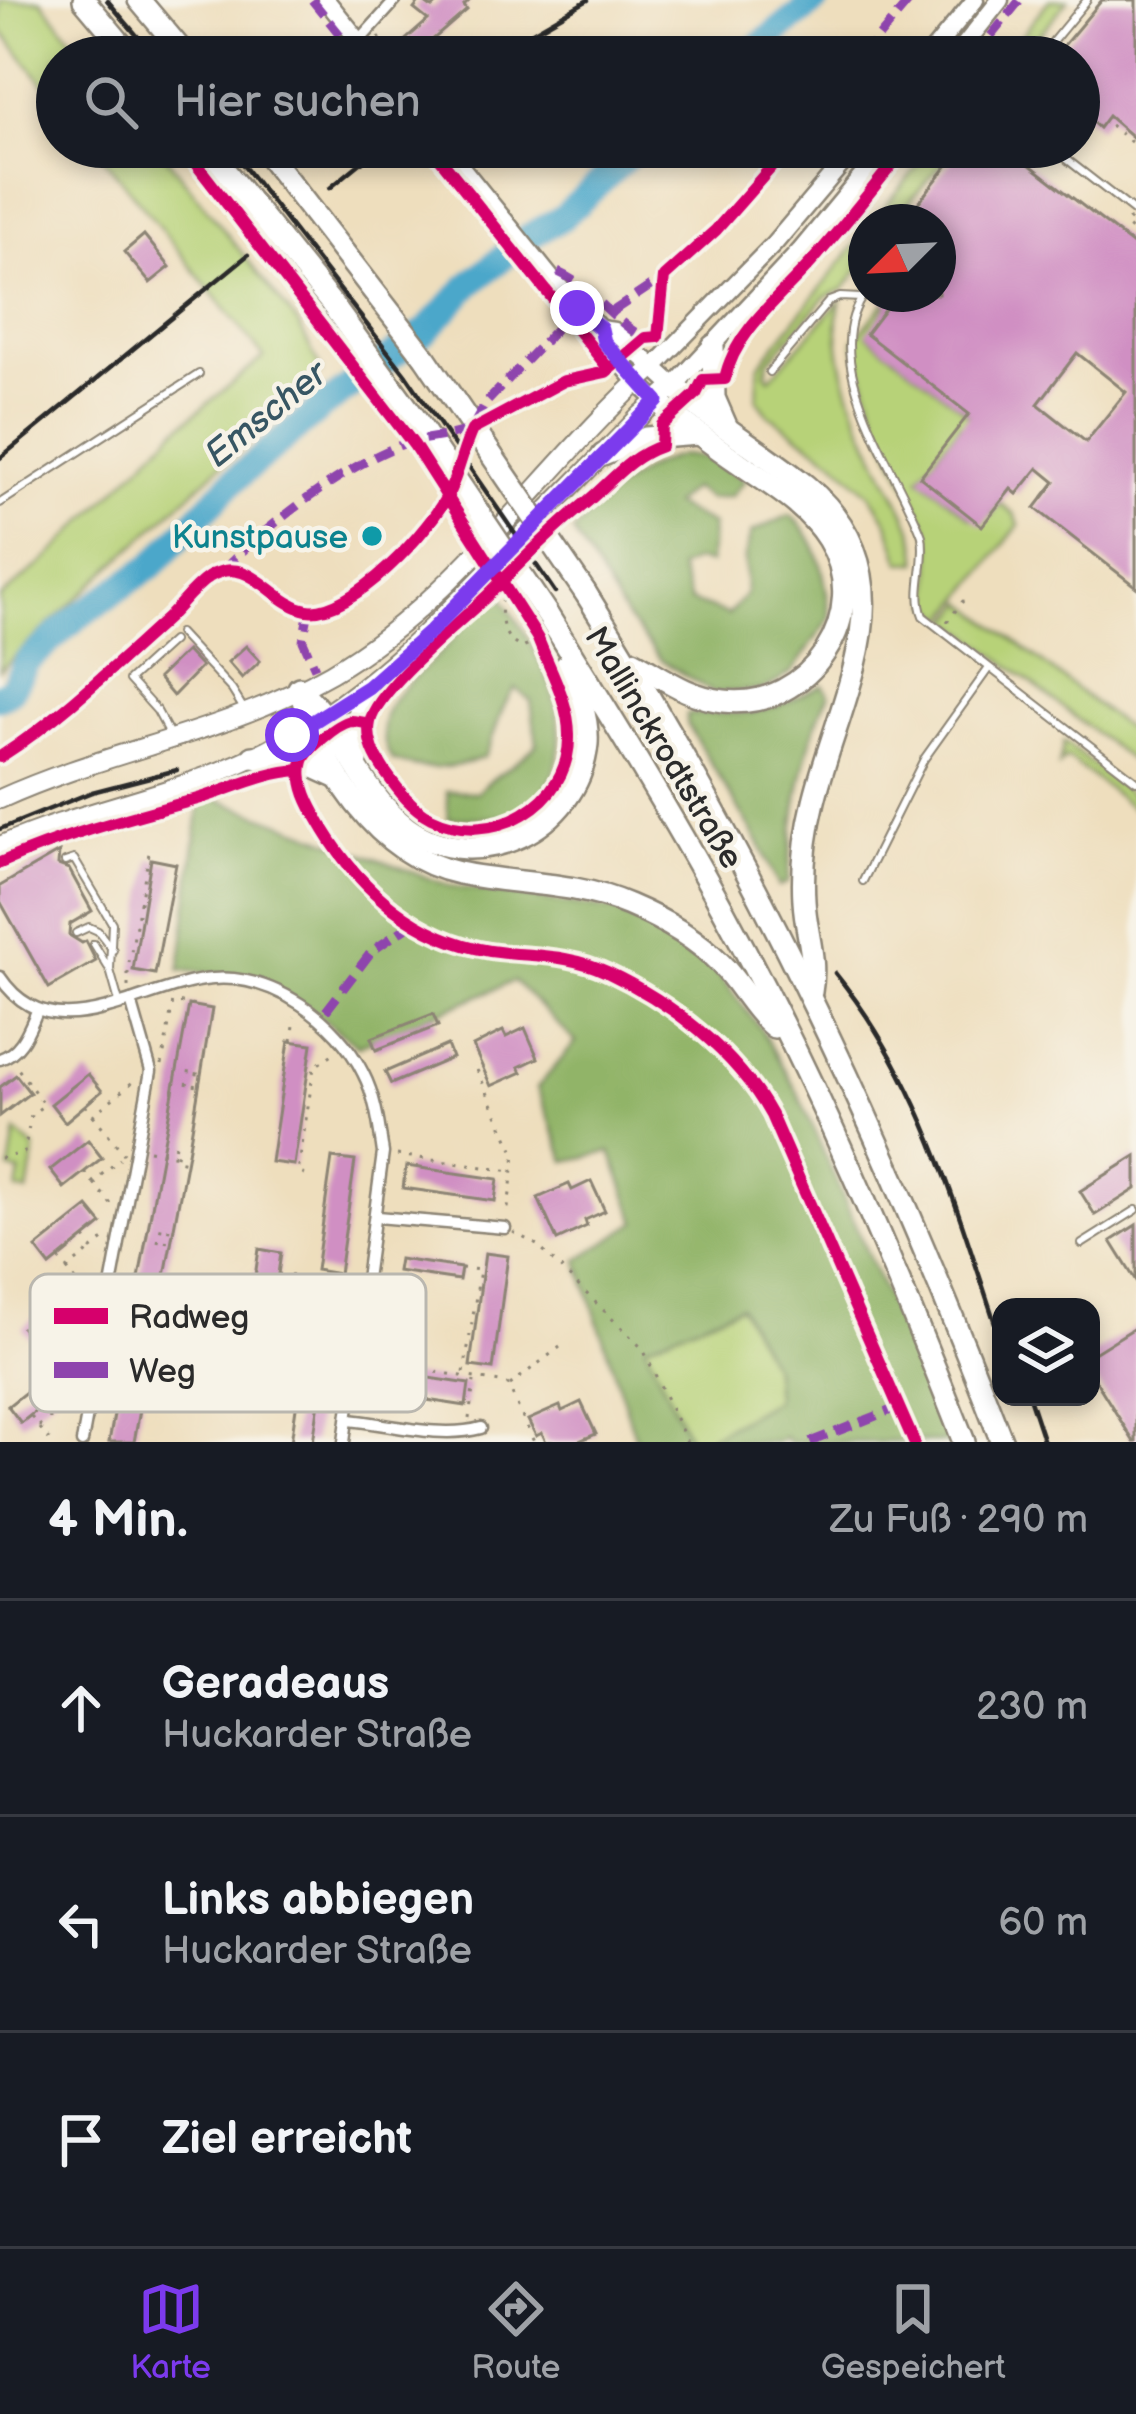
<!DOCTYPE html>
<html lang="de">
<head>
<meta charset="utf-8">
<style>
  :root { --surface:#171b24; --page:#242831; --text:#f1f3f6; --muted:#9ea1a6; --line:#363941; --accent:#7c3aed }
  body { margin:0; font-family:"Balsamiq Sans",sans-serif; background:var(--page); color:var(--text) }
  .controls { position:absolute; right:36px; bottom:36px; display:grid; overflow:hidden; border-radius:24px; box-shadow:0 6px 18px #0003 }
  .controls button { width:108px; height:108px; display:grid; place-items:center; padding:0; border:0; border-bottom:3px solid var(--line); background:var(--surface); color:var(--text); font:60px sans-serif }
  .compass { position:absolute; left:848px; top:204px; width:108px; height:108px; border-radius:50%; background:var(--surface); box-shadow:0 6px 18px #0003; rotate:246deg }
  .stop { position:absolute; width:36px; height:36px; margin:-27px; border:9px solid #7c3aed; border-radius:50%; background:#fff }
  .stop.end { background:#7c3aed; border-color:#fff; box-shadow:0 3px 12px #0008 }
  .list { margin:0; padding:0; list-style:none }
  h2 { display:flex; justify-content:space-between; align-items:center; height:156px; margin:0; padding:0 48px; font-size:51px }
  h2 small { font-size:39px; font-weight:400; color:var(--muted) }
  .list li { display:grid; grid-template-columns:78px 1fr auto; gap:36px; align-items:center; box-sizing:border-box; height:216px; padding:0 48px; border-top:3px solid var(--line) }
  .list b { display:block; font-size:45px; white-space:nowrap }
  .list p { margin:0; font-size:39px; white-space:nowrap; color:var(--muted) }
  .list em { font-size:39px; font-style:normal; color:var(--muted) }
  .icon { flex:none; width:66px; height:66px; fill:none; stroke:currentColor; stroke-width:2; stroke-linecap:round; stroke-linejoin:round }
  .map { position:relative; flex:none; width:1136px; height:1442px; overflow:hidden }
  .search { position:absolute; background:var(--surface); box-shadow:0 6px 18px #0003; left:36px; right:36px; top:36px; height:132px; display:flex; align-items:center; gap:30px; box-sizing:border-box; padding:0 42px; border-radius:66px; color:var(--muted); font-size:45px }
  .sheet { height:804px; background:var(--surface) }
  nav { display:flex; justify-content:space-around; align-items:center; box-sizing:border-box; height:168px; border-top:3px solid var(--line); background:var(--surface); font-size:33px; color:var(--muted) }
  nav a { display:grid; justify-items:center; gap:6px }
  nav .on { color:var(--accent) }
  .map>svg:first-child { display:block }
</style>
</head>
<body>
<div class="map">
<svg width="1136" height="1442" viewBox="0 0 1136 1442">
  <rect width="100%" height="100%" fill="#f7f3e8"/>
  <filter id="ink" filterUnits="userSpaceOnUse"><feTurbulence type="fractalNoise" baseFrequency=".00833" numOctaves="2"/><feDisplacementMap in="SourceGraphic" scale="24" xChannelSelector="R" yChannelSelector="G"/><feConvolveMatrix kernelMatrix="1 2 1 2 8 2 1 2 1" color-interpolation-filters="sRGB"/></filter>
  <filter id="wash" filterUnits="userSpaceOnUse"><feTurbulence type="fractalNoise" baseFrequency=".004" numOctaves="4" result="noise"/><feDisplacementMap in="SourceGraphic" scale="48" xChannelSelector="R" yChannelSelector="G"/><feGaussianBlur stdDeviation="2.7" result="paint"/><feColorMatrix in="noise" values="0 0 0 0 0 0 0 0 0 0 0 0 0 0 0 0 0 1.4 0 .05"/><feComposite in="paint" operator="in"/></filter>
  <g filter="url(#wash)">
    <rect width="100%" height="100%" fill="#eedebd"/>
    <g fill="#b7d278" stroke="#717e52" stroke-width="3">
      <path d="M0 0H41L87 57H57V100L0 29Z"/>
      <path d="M1049 0H1068L1021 57H1005Z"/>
      <path d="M95 147H158L299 325 322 372 0 670V598L45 561 173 432 264 357Z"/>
      <path d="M933 147H957L891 222H873Z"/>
      <path d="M866 231V260L844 289 825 297 768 362 766 373 770 378 840 301C828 355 861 426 885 474 899 502 919 531 918 562H901L887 520 870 494 834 460 769 415 757 399 759 365Z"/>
      <path d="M886 301 889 304 867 335 1002 440 994 451 960 425 920 477 971 518 981 507 991 515 1000 503 1014 514 1019 525 947 618 931 604 932 547 928 529 883 435 856 352 854 340Z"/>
      <path d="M965 602 1136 736V765L951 620Z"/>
      <path d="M1064 742 1136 799V811L1067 757 1059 765Z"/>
      <path d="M16 1132 35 1149 28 1192 17 1190 20 1173 10 1170Z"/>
      <path d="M741 1306 773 1368 775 1400 701 1442H690L645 1345Z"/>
    </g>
    <g fill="#91b468" stroke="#5e704a" stroke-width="3">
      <path d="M682 455 707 458 745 480 731 496 709 499 692 488 673 505 712 525 710 563 694 561 679 568 690 601 728 615 746 594 745 557 751 533 790 515C821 539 826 582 830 618L792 672 777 682 761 690 714 693 662 661 626 617 573 532C604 501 637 465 682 455Z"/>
      <path d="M496 589C532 640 579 714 552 777 547 788 540 801 530 807 507 821 474 817 448 819L447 791 477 792C496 773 519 764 537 744L531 701 516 688C498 708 497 733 484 757 451 770 425 772 392 760 363 709 409 686 440 653 460 633 477 610 496 589Z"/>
      <path d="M823 685 829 694C803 742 792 827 788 882L779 887 760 844 687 724V714L750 713 779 706Z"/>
      <path d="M201 793 450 886 612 910 704 956 760 1028 797 1091 949 1442H788L785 1437 775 1442H701L775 1400 773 1368 740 1306 645 1345 690 1442H637L578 1260 637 1222 611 1152 566 1161 537 1088 576 1042 514 981 358 1046C289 992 268 978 180 970Z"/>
    </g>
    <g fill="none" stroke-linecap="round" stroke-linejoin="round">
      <g stroke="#4ca7ca" stroke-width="27">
        <path d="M746 57 817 0"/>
        <path d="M0 697 11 690 27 662 75 619 153 565 233 481 320 409 427 330 469 285 528 237 563 217 638 147"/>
      </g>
    </g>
    <g id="blocks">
      <g fill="#d08fc3" fill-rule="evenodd">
        <path d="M421 0 432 8 441 0H470L464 6 467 10 414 56 402 43 428 20 414 9Z"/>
        <path d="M1102 0H1136V140L1108 116 1099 128 1079 110V57H1054Z"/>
        <path d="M962 147H1007L1136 247V587L1035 508 1055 482 1038 468 1017 494 1011 489 982 526 920 477 969 414 866 334 889 304 876 294H938V222H903ZM1077 353 1126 392 1086 442 1038 404Z"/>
        <path d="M144 235 170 267 150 283 124 252Z"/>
        <path d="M246 646 260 661 242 678 228 662Z"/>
        <path d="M186 651 201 667 173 696 158 678Z"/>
        <path d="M59 852 58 865 69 869 92 911 70 924 69 935 82 943 86 941 96 961 49 988 0 901V886Z"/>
        <path d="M151 859 176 864 155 974 133 970Z"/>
        <path d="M189 1005 212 1009 189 1147 134 1442H109Z"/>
        <path d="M433 1014 438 1026 376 1050 371 1038Z"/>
        <path d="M525 1028 538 1058 519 1067 522 1072 491 1086 473 1046 503 1031 506 1037Z"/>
        <path d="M289 1041 312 1044 294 1165 271 1162Z"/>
        <path d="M447 1045 452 1058 391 1084 385 1072Z"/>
        <path d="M88 1074 102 1091 65 1122 51 1104Z"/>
        <path d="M16 1075 30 1093 0 1116V1087Z"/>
        <path d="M88 1140 102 1158 64 1188 50 1170Z"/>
        <path d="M1136 1156V1189L1095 1215 1080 1191Z"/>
        <path d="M332 1158 355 1161 339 1274 316 1270Z"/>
        <path d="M406 1166 498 1179 495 1201 403 1188Z"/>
        <path d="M591 1181 605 1211 585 1220 587 1226 557 1240 538 1198 569 1184 572 1190Z"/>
        <path d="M88 1207 102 1224 50 1266 36 1248Z"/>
        <path d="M1136 1225V1281L1111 1241Z"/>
        <path d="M259 1249 281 1253 264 1372 242 1369Z"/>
        <path d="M485 1253 508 1256 493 1369 470 1366Z"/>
        <path d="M399 1259 461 1268 459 1280 397 1271Z"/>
        <path d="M74 1286 88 1304 36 1346 22 1328Z"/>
        <path d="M1136 1327V1442H1134L1091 1373V1355Z"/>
        <path d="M60 1365 73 1381 21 1423 8 1406Z"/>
        <path d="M302 1366 324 1369 313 1442H291Z"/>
        <path d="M377 1370 469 1384 466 1406 374 1392Z"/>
        <path d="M581 1402 596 1434 577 1442H546L542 1433 536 1436 528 1420 560 1406 562 1411Z"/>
      </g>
    </g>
  </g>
  <g filter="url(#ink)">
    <use href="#blocks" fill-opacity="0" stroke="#8c8474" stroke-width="3"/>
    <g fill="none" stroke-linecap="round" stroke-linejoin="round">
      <g stroke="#8c8474" stroke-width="10">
        <g id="lane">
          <path d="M1040 57 1087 0"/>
          <path d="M1051 147 1136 213"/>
          <path d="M866 292C813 359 898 469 922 536 927 563 913 591 923 616L1136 781"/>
          <path d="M769 372 829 301 840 297 861 298"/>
          <path d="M0 503 199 374"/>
          <path d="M179 633 232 690 245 711"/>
          <path d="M169 733 157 711 129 680 172 641"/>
          <path d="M65 862 74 859 112 923 110 970 119 1002"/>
          <path d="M863 881 924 759 989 668"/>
          <path d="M76 933 89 927 98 931 113 950"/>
          <path d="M94 944 108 967"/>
          <path d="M1082 1244 1136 1210"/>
        </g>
      </g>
      <g stroke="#8c8474" stroke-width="15">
        <g id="street">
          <path d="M359 41 396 0"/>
          <path d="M0 977C53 1057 143 984 213 979 273 974 337 1020 363 1073 376 1098 379 1126 383 1153L344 1442"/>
          <path d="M0 1059C22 1051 28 1031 37 1011"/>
          <path d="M377 1217 505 1228"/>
          <path d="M349 1420C390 1424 441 1439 481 1428"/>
          <path d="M82 1442 151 1071 131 1001"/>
        </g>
      </g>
      <g stroke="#8c8474" stroke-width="21">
        <g id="secondary">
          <path d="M326 0 372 57"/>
          <path d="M928 57 975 0"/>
          <path d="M955 57 1000 0"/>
          <path d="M445 147 551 278 600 329 604 342 637 382 657 401"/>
          <path d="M600 329 614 331 674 386 800 251 886 147"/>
          <path d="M654 367 774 244 856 147"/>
        </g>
      </g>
      <g stroke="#8c8474" stroke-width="22">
        <g id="primary">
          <path d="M0 799C110 749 223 735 331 673 460 598 544 465 654 367"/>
          <path d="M0 846C82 810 170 796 251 758 361 705 442 619 525 533 564 493 603 455 641 415L674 386"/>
        </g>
      </g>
      <g stroke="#8c8474" stroke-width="26">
        <g id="highway">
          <path d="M84 0 132 57"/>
          <path d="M139 0 187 57"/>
          <path d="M206 147 331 303 414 417"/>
          <path d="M262 147 424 356"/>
          <path d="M713 346 714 398 727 428"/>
          <path d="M674 386C715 424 763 451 806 486 915 576 840 693 814 801 806 833 802 868 804 901 806 935 817 957 811 992"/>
          <path d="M603 455 646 438 698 434"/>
          <path d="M585 592C757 864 886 1142 1002 1442"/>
          <path d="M547 614C608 712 669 810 724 911 817 1082 893 1261 964 1442"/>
          <path d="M633 661C664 678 687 697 724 701 809 711 875 613 828 539 806 504 770 485 738 462 710 443 683 422 657 401"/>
          <path d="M299 688C322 766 374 855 459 873 516 885 574 881 629 905 662 919 696 938 721 964 740 984 753 1010 774 1027"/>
          <path d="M301 691C344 730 360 793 407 828 477 878 579 828 587 744 589 717 577 689 567 665"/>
          <path d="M253 757 303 762 338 778"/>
          <path d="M357 762V722L367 687"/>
        </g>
      </g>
      <g stroke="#8c8474" stroke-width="3" stroke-dasharray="3 9" stroke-linecap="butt">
        <path d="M379 37 387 50"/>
        <path d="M1110 125 1136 146"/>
        <path d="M1130 219 1125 225 1136 234"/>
        <path d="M505 587C499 611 498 639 523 648L538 639"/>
        <path d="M947 622 963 601 971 600"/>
        <path d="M128 987V969L149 853"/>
        <path d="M292 1041 295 1017"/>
        <path d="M162 1065 173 1001 201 1007"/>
        <path d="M477 1070 515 1154 507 1216"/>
        <path d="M187 1085 190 1067"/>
        <path d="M195 1087 198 1068"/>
        <path d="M85 1105 93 1115 134 1081"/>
        <path d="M93 1115 124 1154"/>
        <path d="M175 1144 173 1154 183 1156 181 1165"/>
        <path d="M149 1150 173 1154 172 1164"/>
        <path d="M397 1155 512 1171"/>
        <path d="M0 1158 24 1153 31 1115 44 1105 16 1066"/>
        <path d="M84 1172 93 1182 120 1159"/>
        <path d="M305 1175 298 1172 314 1067 334 1053"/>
        <path d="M94 1183 114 1208"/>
        <path d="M513 1232 537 1245 643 1349 687 1442"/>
        <path d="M85 1238 92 1249 106 1238"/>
        <path d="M158 1242 162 1223"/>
        <path d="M166 1243 170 1224"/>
        <path d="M59 1259 67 1269 92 1249"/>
        <path d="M461 1268 480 1270 464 1373"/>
        <path d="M67 1269 93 1305"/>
        <path d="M278 1274 296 1275"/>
        <path d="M121 1305 156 1312"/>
        <path d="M71 1318 78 1327 92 1316"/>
        <path d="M144 1319 148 1301"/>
        <path d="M154 1321 158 1302"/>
        <path d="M45 1338 53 1348 78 1327"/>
        <path d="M53 1348 78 1381"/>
        <path d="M365 1361 507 1383 534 1442"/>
        <path d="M510 1385 560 1347"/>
        <path d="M132 1388 134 1377"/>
        <path d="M274 1388 268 1381 284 1274"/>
        <path d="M56 1397 64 1406 76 1397"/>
        <path d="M31 1417 39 1426 63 1408"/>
        <path d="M469 1419 474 1381"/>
        <path d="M40 1428 51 1442"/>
      </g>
      <use href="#lane" stroke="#fff" stroke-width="6"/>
      <use href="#street" stroke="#fff" stroke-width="10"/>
      <use href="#secondary" stroke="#fff" stroke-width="16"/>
      <use href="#primary" stroke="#fff" stroke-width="18"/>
      <use href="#highway" stroke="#fff" stroke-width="21"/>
      <g stroke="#2b2b2b" stroke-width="4.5">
        <path d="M107 0 155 57"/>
        <path d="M489 57 588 0"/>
        <path d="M229 147 406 375 555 592"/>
        <path d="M330 188 380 147"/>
        <path d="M0 458 248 255"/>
        <path d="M0 829 92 792 177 770"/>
        <path d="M835 973C923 1081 957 1211 1001 1341"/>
        <path d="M1029 1397 1044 1442"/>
      </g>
      <g stroke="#8c8474" stroke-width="26" stroke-linecap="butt">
        <g id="highway-bridge">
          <path d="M424 356 585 592"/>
          <path d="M414 417 547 614"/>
        </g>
      </g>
      <use href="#highway-bridge" stroke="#fff" stroke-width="21"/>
      <g stroke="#8e44ad" stroke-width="9" stroke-dasharray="18 9" stroke-linecap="butt">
        <path d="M312 0 358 57"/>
        <path d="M862 57 910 0"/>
        <path d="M974 57 1020 0"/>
        <path d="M558 272C594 288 614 324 646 338"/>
        <path d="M613 311 664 277"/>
        <path d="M474 424 486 403 572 312"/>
        <path d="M223 570C265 527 342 468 398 446 423 436 455 439 478 425"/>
        <path d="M309 610 303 641 315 668"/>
        <path d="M326 1011 372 951 413 923"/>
        <path d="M810 1442 899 1407"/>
      </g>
      <g stroke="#f7f3e8" stroke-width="20">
        <g id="cycleway">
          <path d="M183 147 414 445 535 634 538 639C550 670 569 702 569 735 571 805 491 848 431 818 412 808 398 790 386 773 376 758 366 741 370 722 377 689 461 621 488 595 521 562 552 530 588 501 613 480 629 457 661 446L662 425 696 394 703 380 725 379C734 331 784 294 815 258 847 222 876 184 906 147"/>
          <path d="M431 147 609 369"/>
          <path d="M369 724C368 723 353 721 351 721 337 724 307 749 303 761 296 785 313 811 324 830 361 891 418 939 490 951 531 957 567 953 607 972 671 1002 736 1052 771 1115L914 1442"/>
          <path d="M0 757C59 719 111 669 163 622 179 608 191 589 209 577 250 552 272 604 307 610 351 617 433 528 450 490 459 471 463 449 472 430L564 381 606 372 646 338 658 337 664 277 716 230 789 147"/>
          <path d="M0 863C63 835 128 818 194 800 230 790 263 772 301 770"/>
        </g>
      </g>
      <use href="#cycleway" stroke="#d6006c" stroke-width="12"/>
    </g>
  </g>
  <g fill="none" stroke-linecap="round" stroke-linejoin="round" filter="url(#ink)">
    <path stroke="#7c3aed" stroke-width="15" d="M292 735 368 687 430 632 657 401 604 342 601 329 577 308"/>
  </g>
  <circle fill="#0f9aa8" stroke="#f7f3e8" stroke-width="4.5" cx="372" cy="536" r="12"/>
  <g text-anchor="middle" stroke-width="9" stroke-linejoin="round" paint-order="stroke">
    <g font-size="33" fill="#0d838f" stroke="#f7f3e8" text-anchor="end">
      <text x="348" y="548">Kunstpause</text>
    </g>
    <g font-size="33" fill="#2b2b2b" stroke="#f7f3e8">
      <text transform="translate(665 747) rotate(59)" y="12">Mallinckrodtstraße</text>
    </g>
    <g font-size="36" font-style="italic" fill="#375663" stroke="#f7f3e8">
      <text transform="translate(265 413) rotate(-39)" y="13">Emscher</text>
    </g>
  </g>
  <rect x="30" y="1274" width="396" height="138" rx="18" fill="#f7f3e8" stroke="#bab7af" stroke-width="3"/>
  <rect x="54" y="1308" width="54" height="16" fill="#d6006c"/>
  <rect x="54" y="1362" width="54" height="16" fill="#8e44ad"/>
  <g font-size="33" fill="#2b2b2b">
    <text x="129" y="1328">Radweg</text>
    <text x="129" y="1382">Weg</text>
  </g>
</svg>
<div class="controls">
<button><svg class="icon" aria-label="layers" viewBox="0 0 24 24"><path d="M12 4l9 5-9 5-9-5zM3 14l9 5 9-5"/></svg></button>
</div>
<svg class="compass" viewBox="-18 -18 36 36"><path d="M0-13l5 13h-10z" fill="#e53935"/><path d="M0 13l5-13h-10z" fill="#9ea1a6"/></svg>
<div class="stop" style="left:292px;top:735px"></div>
<div class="stop end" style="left:577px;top:308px"></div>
<div class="search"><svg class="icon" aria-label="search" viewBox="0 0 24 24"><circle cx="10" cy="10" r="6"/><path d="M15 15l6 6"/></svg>Hier suchen</div>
</div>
<section class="sheet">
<h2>4 Min.<small>Zu Fuß · 290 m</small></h2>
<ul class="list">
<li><svg class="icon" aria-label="ahead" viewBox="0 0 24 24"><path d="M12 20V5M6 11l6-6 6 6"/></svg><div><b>Geradeaus</b><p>Huckarder Straße</p></div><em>230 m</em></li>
<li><svg class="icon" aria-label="left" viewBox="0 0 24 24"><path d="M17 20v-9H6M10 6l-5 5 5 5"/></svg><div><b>Links abbiegen</b><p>Huckarder Straße</p></div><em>60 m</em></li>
<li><svg class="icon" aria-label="arrive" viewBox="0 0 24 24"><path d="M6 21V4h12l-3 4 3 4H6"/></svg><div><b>Ziel erreicht</b></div></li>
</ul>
</section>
<nav>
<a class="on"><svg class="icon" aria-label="map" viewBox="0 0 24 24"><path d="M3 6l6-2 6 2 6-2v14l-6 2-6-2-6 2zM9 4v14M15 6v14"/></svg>Karte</a>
<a><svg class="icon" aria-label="directions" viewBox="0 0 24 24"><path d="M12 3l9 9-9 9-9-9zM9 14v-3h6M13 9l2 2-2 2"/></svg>Route</a>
<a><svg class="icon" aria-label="saved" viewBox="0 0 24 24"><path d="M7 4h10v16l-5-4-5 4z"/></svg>Gespeichert</a>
</nav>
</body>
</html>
